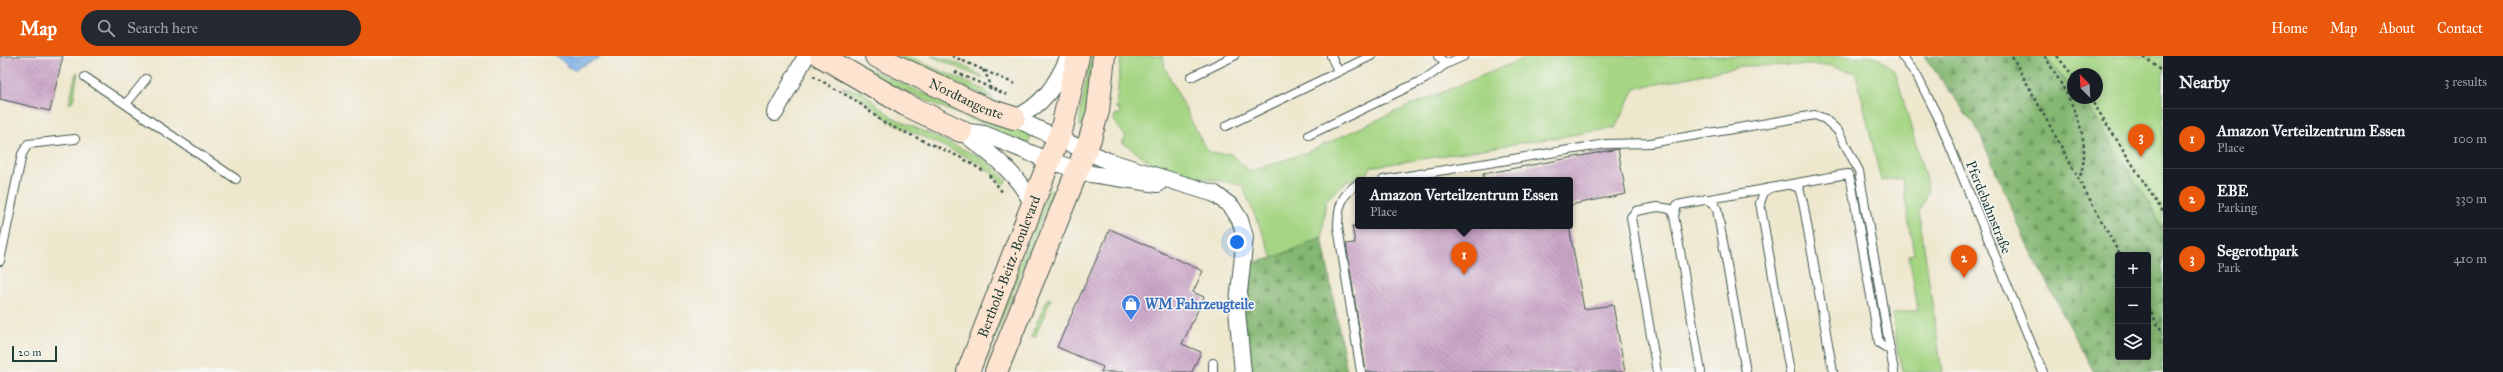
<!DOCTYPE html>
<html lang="en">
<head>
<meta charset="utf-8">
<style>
  :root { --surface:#171b24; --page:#242831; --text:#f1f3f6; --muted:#9ea1a6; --line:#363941; --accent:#ea580c }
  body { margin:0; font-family:"IM FELL Great Primer",serif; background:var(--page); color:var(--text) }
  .controls { position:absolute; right:12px; bottom:12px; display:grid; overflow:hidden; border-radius:4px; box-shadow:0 2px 10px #0003 }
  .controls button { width:36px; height:36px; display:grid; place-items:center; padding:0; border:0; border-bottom:1px solid var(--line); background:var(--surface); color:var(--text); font:20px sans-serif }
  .compass { position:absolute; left:2067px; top:12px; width:36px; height:36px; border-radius:50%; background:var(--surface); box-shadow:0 2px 10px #0003; rotate:336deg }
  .scale { position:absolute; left:12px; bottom:10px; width:45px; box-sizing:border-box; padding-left:4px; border:2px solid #1f3d34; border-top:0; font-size:11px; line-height:14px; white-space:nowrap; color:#1f3d34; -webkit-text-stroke:3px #f6f6f2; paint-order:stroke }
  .you { position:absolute; left:1237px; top:186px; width:14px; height:14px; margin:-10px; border:3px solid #fff; border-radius:50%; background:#1a73e8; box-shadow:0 0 0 6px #1a73e833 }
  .badge { display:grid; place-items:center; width:26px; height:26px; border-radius:50%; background:var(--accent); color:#fff; font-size:13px; font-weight:700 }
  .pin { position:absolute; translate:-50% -33px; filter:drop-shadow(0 1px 2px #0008) }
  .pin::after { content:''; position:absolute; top:21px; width:14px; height:12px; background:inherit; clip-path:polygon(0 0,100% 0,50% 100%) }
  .popup { position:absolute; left:1355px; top:121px; width:218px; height:52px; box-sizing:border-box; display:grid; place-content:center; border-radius:4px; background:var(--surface); filter:drop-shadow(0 1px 3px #0005); font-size:13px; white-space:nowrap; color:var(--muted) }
  .popup b { font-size:15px; color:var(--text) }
  .popup::after { content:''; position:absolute; left:50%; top:100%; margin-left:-8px; border:8px solid transparent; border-top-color:var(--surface) }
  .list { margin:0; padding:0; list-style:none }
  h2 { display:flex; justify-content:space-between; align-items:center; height:52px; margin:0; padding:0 16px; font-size:17px }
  h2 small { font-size:13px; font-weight:400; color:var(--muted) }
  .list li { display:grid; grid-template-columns:26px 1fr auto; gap:12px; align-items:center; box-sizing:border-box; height:60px; padding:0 16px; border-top:1px solid var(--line) }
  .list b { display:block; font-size:15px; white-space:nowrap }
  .list p { margin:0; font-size:13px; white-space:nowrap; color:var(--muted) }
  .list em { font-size:13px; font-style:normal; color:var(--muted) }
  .icon { flex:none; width:22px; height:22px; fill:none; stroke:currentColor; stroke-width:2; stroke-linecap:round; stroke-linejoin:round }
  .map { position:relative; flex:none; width:2163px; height:316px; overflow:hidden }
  header { display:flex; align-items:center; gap:24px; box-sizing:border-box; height:56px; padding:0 20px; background:var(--accent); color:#fff }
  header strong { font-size:19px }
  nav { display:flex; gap:22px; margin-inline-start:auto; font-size:14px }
  .search { width:280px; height:36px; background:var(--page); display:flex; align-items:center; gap:10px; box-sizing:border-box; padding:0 14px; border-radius:22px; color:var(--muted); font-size:15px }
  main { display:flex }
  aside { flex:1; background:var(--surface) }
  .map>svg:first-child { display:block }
</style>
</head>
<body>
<header>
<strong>Map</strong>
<div class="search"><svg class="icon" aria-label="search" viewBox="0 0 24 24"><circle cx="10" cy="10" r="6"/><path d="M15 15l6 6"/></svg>Search here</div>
<nav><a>Home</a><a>Map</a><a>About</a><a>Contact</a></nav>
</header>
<main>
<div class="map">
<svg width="2163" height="316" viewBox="0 0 2163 316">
  <defs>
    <pattern id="forest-firs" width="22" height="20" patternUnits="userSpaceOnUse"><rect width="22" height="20" fill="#84b772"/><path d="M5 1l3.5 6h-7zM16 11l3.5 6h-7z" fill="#6b965e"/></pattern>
    <pattern id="water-ripples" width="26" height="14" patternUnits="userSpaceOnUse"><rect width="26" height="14" fill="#7aabe5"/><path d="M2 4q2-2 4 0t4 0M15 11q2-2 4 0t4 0" fill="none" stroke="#638cba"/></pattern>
    <pattern id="building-back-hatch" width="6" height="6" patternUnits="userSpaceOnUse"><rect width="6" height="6" fill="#cba4c8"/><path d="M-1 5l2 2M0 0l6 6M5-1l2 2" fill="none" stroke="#a487a3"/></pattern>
  </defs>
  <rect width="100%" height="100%" fill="#f6f6f2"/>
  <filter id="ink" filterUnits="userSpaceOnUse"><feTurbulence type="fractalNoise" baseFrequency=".025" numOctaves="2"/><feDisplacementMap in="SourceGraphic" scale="8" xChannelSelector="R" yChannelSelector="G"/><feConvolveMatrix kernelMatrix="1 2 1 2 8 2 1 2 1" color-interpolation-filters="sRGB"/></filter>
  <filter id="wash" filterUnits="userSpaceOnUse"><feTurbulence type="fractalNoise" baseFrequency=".012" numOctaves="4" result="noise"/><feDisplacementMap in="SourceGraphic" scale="16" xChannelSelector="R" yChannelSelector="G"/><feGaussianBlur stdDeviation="0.9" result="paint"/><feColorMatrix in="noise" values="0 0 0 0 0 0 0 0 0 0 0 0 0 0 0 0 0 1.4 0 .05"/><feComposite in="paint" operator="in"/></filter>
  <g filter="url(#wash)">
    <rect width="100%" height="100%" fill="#eee7cd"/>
    <g fill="#a6d684" stroke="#628a5c">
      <path d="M895 0H907L985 34 994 44Z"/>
      <path d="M931 0C942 0 978 14 984 23Z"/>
      <path d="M1091 0H1097L1088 61 1080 71V58Z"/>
      <path d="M1121 0H1163L1165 12 1203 88 1211 97 1231 98 1250 116 1308 96 1390 58 1530 0H1876L1895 15 1929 135 1919 156 1942 316H1902L1892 258 1918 254 1909 199 1914 198 1902 122 1881 125 1856 17 1826 9 1741 10 1635 33 1615 72 1371 111 1366 119 1347 125 1326 144 1322 181 1273 202 1242 129 1161 114 1122 86 1126 81 1114 65 1115 58 1119 59 1120 54 1116 52Z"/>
      <path d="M2044 0H2163V173L2155 157 2082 42H2097V18H2073V33Z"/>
      <path d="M843 1 983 64 1012 70 1031 79 1028 89 892 29Z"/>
      <path d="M78 16 73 45 69 48 76 17Z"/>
      <path d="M841 31 861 35 892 61 978 100 991 109 1007 125 1003 128 980 107 891 66 864 44Z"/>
      <path d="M1048 134 1053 135 981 316H977Z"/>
      <path d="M1048 242 1051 243 1035 281 1031 280Z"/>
    </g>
    <g fill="url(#forest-firs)" stroke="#527a53" fill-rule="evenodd">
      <path d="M1924 0H2044L2073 33V42H2082L2085 45 2155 157 2163 173V316H2094L2029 193 1978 74ZM2118 199H2148V301H2118Z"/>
      <path d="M1322 181 1347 316H1249L1242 249 1247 208 1273 202Z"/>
    </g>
    <path fill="url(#water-ripples)" stroke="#4c748c" d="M554 0H603L574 14C565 11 562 2 554 0Z"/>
    <g id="blocks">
      <g fill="url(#building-back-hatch)">
        <path d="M0 0H63L50 55 0 43Z"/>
        <path d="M1618 93 1626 138 1570 149V124H1484L1483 118Z"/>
        <path d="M1352 170H1569L1584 253 1613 249 1625 316H1366L1346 188 1355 187Z"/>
        <path d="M1110 173 1203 215 1193 236 1204 241 1182 288 1201 296 1192 316H1101L1103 311 1057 291Z"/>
      </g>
    </g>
  </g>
  <g filter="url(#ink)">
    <use href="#blocks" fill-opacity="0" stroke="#3e564b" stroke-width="1"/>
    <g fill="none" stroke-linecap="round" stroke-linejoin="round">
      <g stroke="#3e564b" stroke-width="10">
        <g id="lane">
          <path d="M1331 0 1338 15"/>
          <path d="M1438 0 1446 8"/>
          <path d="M1902 0 1916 18 1937 59 2043 316"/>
          <path d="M85 21 236 123"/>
          <path d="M1191 21 1234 0"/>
          <path d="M126 48 146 23"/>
          <path d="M1226 70 1371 0"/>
          <path d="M1309 79 1425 23 1446 8 1464 0"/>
          <path d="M1383 124 1606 88 1650 87 1815 59 1825 63 1838 75 1859 115 1894 316"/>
          <path d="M1358 128C1341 138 1338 152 1338 171L1361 316"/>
          <path d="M1791 129 1799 132 1803 146 1833 316"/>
          <path d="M1770 132 1764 136 1760 147 1790 316"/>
          <path d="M1706 143 1715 149 1717 153 1746 316"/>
          <path d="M0 205 22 98 28 88 75 83"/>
          <path d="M1213 316V307"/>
          <path d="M1657 316 1631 161 1636 155 1658 151 1671 153 1674 160"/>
          <path d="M1701 316 1674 160 1677 149 1841 119 1848 118 1852 130 1879 287 1890 294"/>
        </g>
      </g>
      <g stroke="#3e564b" stroke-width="18">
        <g id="street">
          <path d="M775 57 806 0"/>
          <path d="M1014 62 1108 105 1215 138 1232 151 1240 164 1245 181 1237 255 1243 316"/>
          <path d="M1014 62C1043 51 1057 27 1069 0"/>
          <path d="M961 75 984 78 1050 105 1091 118 1158 128"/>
          <path d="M961 75C989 97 1017 116 1033 149"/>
        </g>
      </g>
      <g stroke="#3e564b" stroke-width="24">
        <g id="secondary">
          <path d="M821 0 906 49 961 75"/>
          <path id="s1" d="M876 0 986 53 1014 62"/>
          <path id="s2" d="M968 316 1062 72 1078 0"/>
          <path d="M996 316 1090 83 1098 55 1104 0"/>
        </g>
      </g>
      <g stroke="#3e564b" stroke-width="2.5" stroke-dasharray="3 3" stroke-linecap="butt">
        <path d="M952 0 1015 28"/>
        <path d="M2012 0 2120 199"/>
        <path d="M2045 0C2066 37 2096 79 2079 123"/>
        <path d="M2057 0 2073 20"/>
        <path d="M2144 0 2163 17"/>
        <path d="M983 14 989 24 991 36"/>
        <path d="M955 16 1007 39"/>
        <path d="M813 20 858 46 884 67 962 102 985 116"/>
        <path d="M2090 42 2163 156"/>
        <path d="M989 119 1003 137"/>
        <path d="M2148 251 2163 278"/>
      </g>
      <use href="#lane" stroke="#fff" stroke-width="8"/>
      <use href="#street" stroke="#fff" stroke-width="16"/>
      <use href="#secondary" stroke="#fde4d1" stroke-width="22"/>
    </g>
  </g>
  <defs>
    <g id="shop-pin" transform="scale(1)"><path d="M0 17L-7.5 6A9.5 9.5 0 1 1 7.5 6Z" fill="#3f7fe0" stroke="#f6f6f2"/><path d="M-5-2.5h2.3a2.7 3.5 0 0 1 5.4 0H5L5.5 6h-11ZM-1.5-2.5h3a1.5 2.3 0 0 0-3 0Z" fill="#fff"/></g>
  </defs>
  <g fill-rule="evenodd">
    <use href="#shop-pin" x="1131" y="248"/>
  </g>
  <g text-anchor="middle" stroke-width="3" stroke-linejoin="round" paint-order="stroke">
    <g font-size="14" fill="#1f3d34" stroke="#f6f6f2">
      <text dy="5" stroke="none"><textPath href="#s1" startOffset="100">Nordtangente</textPath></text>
      <text transform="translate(1989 151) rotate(68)" y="5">Pferdebahnstraße</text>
      <text dy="5" stroke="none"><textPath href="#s2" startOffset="113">Berthold-Beitz-Boulevard</textPath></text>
    </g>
    <g font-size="14" font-weight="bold" fill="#366cbe" stroke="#f6f6f2" text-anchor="start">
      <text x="1145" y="253">WM Fahrzeugteile</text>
    </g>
  </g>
</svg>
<div class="controls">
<button>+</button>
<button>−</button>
<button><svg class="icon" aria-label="layers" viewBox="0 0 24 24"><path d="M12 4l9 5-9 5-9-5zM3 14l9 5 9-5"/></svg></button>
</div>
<svg class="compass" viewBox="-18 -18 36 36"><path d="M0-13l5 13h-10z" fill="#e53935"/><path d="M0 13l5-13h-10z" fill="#9ea1a6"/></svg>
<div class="scale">20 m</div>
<div class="you"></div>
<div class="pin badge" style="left:1464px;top:219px">1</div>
<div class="popup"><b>Amazon Verteilzentrum Essen</b>Place</div>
<div class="pin badge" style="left:1964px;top:222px">2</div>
<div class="pin badge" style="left:2141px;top:101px">3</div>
</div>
<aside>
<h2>Nearby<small>3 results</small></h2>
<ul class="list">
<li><span class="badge">1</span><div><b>Amazon Verteilzentrum Essen</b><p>Place</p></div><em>100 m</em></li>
<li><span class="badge">2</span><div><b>EBE</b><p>Parking</p></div><em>330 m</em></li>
<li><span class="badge">3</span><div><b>Segerothpark</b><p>Park</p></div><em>410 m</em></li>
</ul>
</aside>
</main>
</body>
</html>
